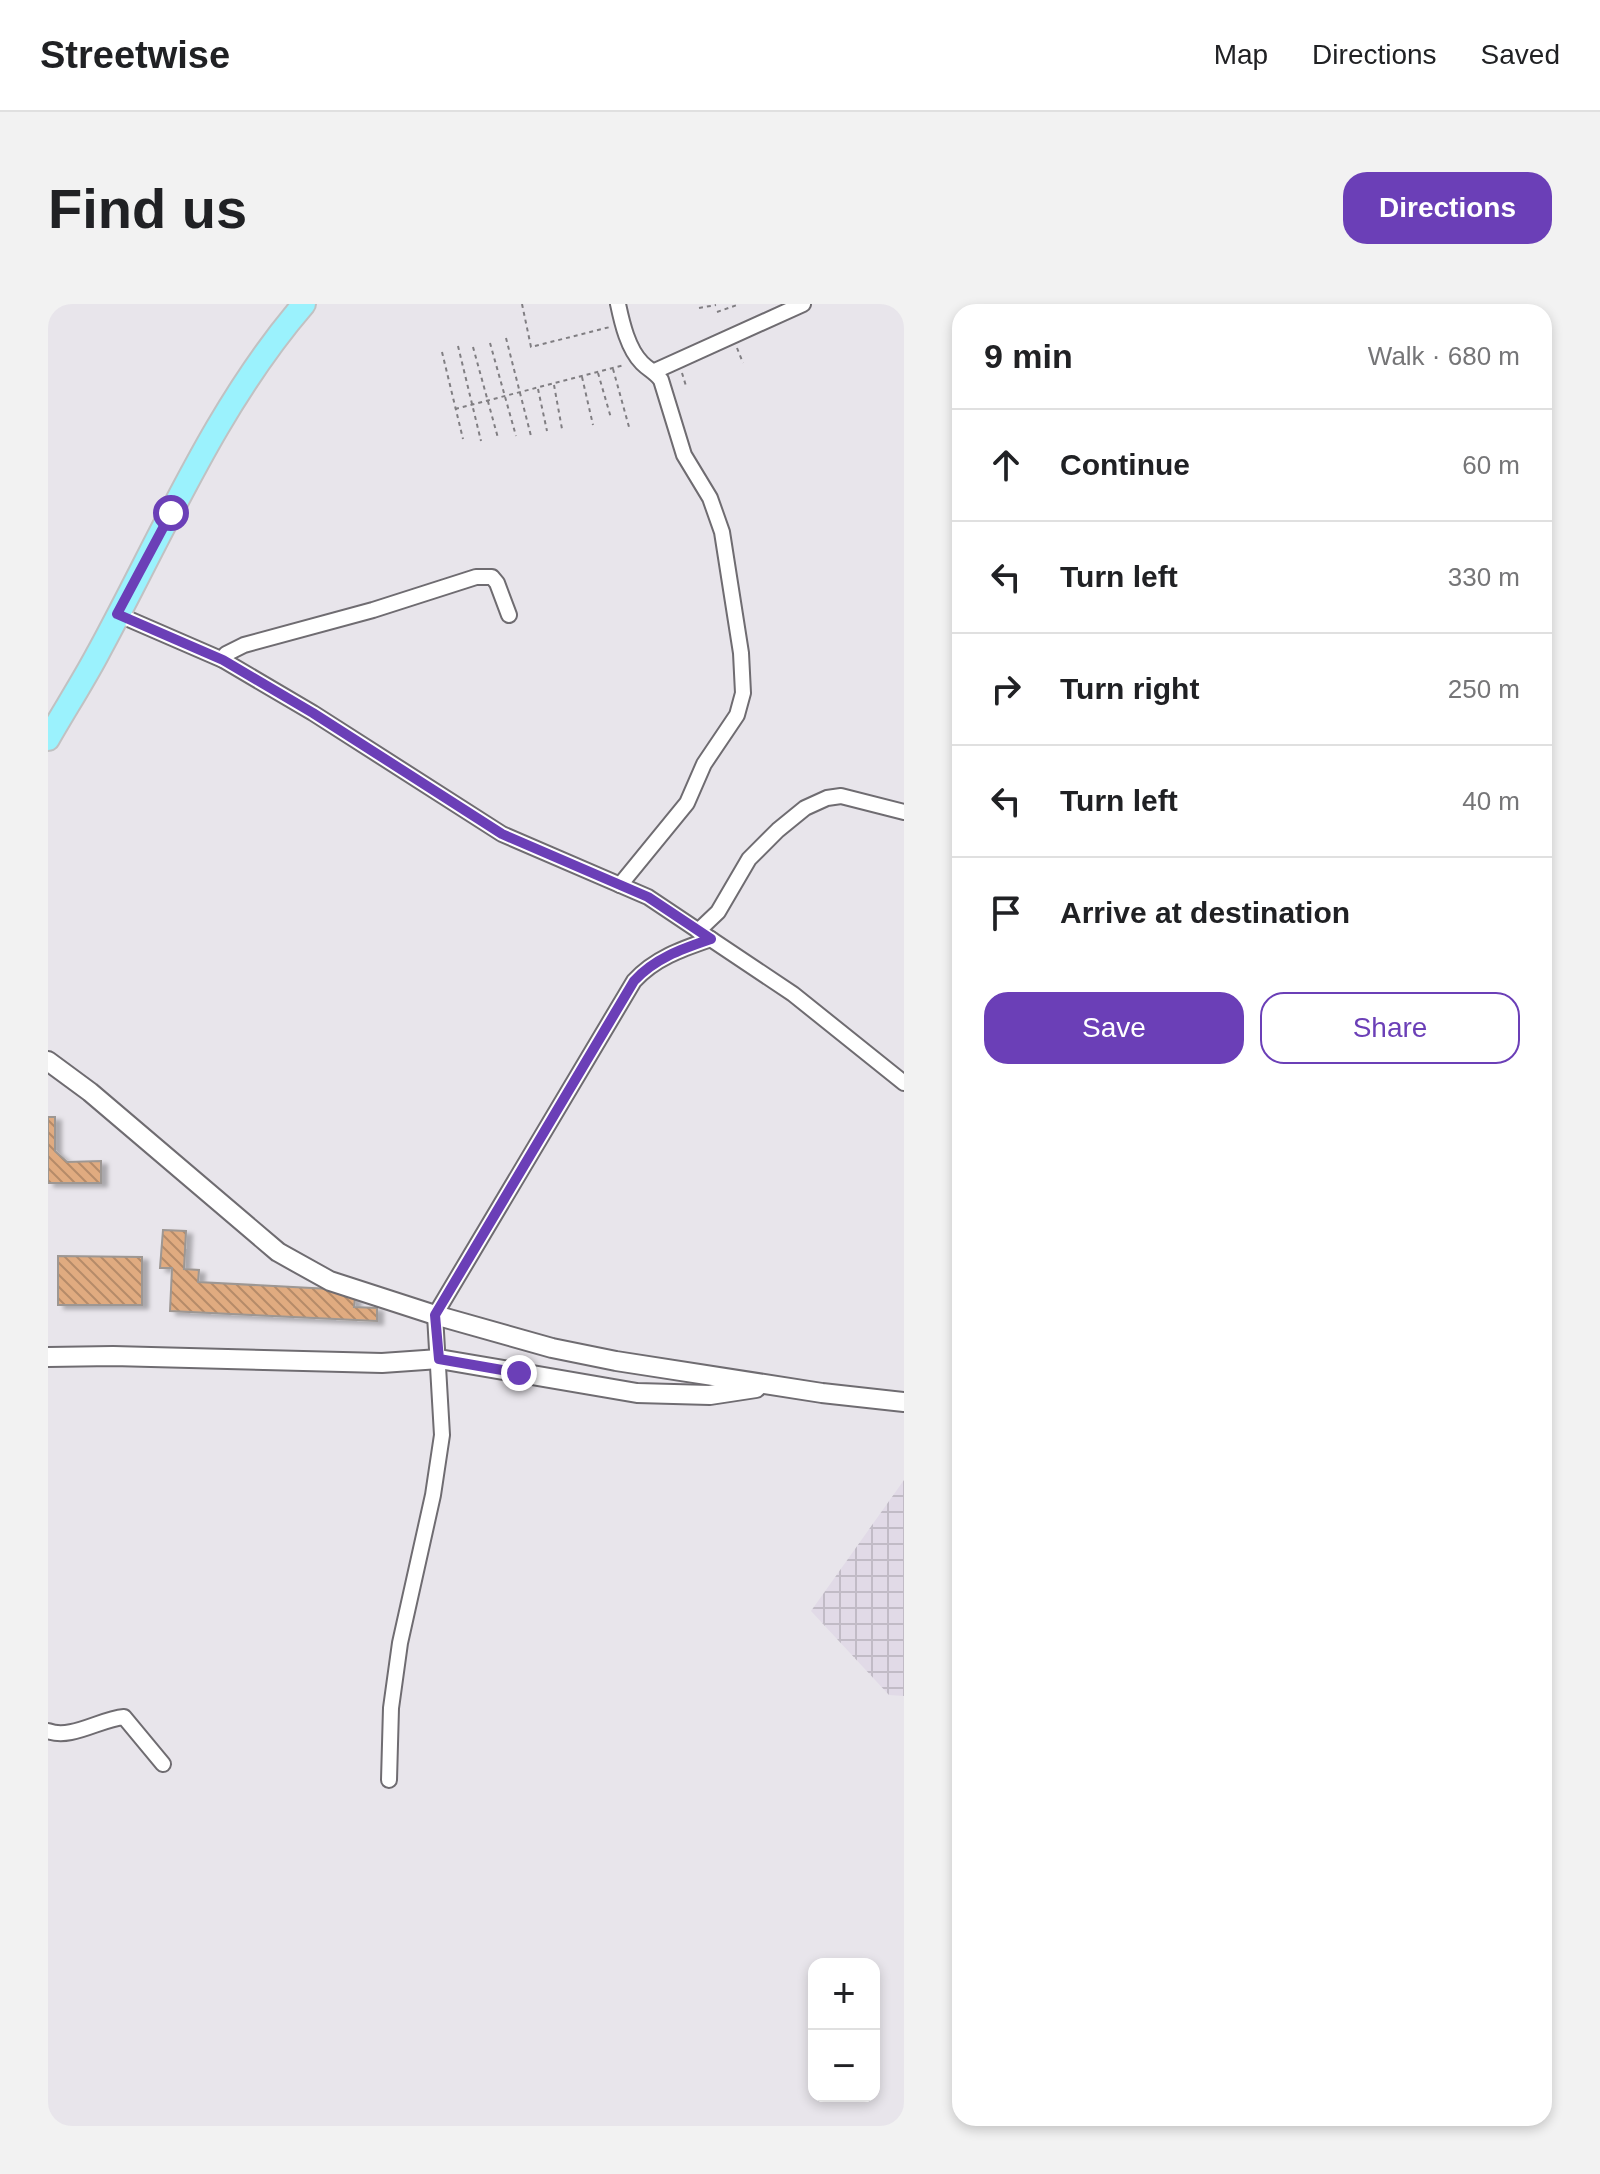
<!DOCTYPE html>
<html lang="en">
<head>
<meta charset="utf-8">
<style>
  :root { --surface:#fff; --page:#f2f2f2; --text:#202124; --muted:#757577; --line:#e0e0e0; --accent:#6b3fb7 }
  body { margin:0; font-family:Helvetica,sans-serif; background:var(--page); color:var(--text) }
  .controls { position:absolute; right:24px; bottom:24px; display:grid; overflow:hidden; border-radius:16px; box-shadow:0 4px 12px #0003 }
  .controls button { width:72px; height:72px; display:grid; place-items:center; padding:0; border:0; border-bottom:2px solid var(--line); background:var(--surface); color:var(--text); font:40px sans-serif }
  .stop { position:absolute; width:24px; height:24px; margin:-18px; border:6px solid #6b3fb7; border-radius:50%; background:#fff }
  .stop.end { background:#6b3fb7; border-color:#fff; box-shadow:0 2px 8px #0008 }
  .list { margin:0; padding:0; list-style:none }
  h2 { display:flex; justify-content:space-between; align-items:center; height:104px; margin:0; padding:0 32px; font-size:34px }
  h2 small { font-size:26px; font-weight:400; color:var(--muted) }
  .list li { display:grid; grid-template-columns:52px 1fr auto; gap:24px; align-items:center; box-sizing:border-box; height:112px; padding:0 32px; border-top:2px solid var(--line) }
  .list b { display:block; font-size:30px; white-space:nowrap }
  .list em { font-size:26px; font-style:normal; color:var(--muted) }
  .actions { display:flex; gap:16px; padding:24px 32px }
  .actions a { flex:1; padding:18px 0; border:2px solid var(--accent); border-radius:24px; text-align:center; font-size:28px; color:var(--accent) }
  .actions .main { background:var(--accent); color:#fff }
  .icon { flex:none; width:44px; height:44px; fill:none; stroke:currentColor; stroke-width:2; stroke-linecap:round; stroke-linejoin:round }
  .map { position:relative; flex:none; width:856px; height:1822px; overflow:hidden; border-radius:24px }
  header { display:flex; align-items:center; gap:48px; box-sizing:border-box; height:112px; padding:0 40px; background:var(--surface); border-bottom:2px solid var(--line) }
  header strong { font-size:38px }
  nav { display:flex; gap:44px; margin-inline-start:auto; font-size:28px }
  .intro { display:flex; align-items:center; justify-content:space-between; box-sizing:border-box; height:192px; padding:0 48px }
  h1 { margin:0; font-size:56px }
  .button { padding:20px 36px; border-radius:24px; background:var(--accent); color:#fff; font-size:28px; font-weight:700 }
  main { display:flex; gap:48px; padding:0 48px }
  aside { flex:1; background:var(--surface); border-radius:24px; box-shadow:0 4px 12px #0003 }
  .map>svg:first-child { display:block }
</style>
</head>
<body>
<header>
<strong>Streetwise</strong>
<nav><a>Map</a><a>Directions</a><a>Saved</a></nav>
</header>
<div class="intro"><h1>Find us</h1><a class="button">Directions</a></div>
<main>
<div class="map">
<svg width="856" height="1822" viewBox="0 0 856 1822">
  <defs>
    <pattern id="industrial-grid" width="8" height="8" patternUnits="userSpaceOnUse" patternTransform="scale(2)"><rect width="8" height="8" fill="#e1dae7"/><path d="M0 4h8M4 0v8" fill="none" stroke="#c1bbc6"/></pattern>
    <pattern id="building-back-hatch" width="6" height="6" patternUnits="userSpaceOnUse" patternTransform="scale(2)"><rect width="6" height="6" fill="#e0ab80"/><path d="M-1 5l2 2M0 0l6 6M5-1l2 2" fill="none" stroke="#b58b69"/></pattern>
    <filter id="shadow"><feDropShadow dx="6" dy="3.5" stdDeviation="2" flood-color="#0004"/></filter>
  </defs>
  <rect width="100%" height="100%" fill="#e8e5eb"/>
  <path fill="url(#industrial-grid)" d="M856 1176V1392L841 1391 763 1307Z"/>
  <g fill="url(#building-back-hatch)" stroke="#9d9793" stroke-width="2" filter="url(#shadow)">
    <path d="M0 813H7V847L19 858 53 857V879H0Z"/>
    <path d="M115 926 138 927 136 965 151 966 150 978 301 986V993L307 994 306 1003 329 1004V1017L122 1007 124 964H112Z"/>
    <path d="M10 952 94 953V1001H10Z"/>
  </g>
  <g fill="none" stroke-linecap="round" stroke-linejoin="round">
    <g stroke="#6f6c71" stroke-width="18">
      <g id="minor">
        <path d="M570 0C574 19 580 45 594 59 601 66 607 68 613 76L636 151 662 194 674 228 693 349 695 389 689 411 656 460 639 499 572 581"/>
        <path d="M607 67 755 0"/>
        <path d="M69 310 175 356 265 409 454 530 600 593 745 690 856 779"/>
        <path d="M175 356 178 350 196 341 325 306 428 273H444L449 279 461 311"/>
        <path d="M650 627 670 608 701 555 730 526 757 504 779 494 793 492 856 508"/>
        <path d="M0 1427C23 1436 52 1415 76 1413L115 1460"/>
        <path d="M341 1476 343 1404 352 1339 385 1191 394 1131 387 1011 586 677C607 654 634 645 663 635"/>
      </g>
    </g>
    <g stroke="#6f6c71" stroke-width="22">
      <g id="tertiary">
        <path d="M0 757 42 788 230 948 282 977 387 1011 504 1044 568 1057 774 1089 856 1098"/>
        <path d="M0 1053 65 1052 334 1059 391 1055 589 1089 662 1091 708 1084"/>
      </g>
    </g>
    <g stroke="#c1c1c2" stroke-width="26">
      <path id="primary" d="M0 435C16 407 34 379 49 351 114 232 167 103 256 0"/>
    </g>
    <g stroke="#807e82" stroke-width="2" stroke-dasharray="4 4" stroke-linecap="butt">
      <path d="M474 0 483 43 562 23"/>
      <path d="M651 4 668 1"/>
      <path d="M669 8 689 1"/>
      <path d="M458 34 483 132"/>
      <path d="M442 39 468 132"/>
      <path d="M410 42 433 137"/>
      <path d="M425 43 450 134"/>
      <path d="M689 44 695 59"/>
      <path d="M394 48 415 135"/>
      <path d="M565 65 581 123"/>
      <path d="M550 69 563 114"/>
      <path d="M634 69 638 82"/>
      <path d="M534 73 545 121"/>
      <path d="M506 81 514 125"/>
      <path d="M490 85 499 127"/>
      <path d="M407 105 576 61"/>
    </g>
    <use href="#minor" stroke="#fff" stroke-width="14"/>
    <use href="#tertiary" stroke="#fff" stroke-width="18"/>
    <use href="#primary" stroke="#9bf2fd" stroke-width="22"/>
  </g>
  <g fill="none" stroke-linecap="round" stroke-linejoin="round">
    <path stroke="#6b3fb7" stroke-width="10" d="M123 209 69 310 175 356 265 409 454 530 600 593 663 635C634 645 607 654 586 677L387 1011 391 1055 471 1069"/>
  </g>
</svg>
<div class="controls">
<button>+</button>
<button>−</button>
</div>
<div class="stop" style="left:123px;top:209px"></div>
<div class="stop end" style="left:471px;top:1069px"></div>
</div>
<aside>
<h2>9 min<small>Walk · 680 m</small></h2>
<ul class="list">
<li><svg class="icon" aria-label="ahead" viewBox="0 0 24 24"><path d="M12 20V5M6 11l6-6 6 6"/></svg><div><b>Continue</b></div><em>60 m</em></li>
<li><svg class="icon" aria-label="left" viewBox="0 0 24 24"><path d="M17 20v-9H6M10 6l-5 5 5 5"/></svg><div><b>Turn left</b></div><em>330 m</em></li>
<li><svg class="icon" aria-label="right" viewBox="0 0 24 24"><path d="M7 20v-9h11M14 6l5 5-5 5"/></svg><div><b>Turn right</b></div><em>250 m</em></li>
<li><svg class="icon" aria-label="left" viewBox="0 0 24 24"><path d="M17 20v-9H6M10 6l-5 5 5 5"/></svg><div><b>Turn left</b></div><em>40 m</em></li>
<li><svg class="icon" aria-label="arrive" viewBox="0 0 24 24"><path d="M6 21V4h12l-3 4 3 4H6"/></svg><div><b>Arrive at destination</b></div></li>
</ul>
<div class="actions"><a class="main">Save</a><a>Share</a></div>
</aside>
</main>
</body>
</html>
